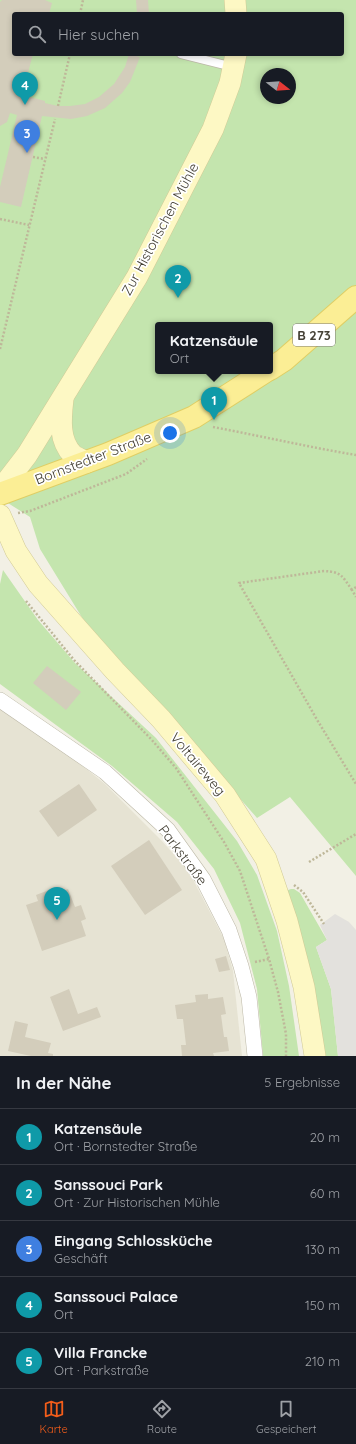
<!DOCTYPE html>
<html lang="de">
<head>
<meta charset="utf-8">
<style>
  :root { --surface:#171b24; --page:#20242c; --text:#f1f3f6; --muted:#9ea1a6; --line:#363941; --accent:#f35d1a }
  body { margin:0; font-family:Quicksand,sans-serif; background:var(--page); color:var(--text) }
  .compass { position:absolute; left:260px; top:68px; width:36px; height:36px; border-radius:50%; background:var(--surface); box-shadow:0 2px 6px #0003; rotate:107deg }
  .you { position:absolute; left:170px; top:433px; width:14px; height:14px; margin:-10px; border:3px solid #fff; border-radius:50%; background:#1a73e8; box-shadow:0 0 0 6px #1a73e833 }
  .badge { display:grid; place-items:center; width:26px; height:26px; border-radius:50%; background:var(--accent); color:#fff; font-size:13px; font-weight:700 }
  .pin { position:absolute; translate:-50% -33px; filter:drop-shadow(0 1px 2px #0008) }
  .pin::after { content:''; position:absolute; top:21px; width:14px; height:12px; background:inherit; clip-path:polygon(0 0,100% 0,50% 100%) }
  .popup { position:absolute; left:155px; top:322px; width:118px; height:52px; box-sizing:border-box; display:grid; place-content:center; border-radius:4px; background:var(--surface); filter:drop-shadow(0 1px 3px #0005); font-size:13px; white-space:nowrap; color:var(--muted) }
  .popup b { font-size:15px; color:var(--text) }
  .popup::after { content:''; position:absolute; left:50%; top:100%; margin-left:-8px; border:8px solid transparent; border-top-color:var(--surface) }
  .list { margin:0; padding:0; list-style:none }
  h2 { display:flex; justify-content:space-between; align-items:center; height:52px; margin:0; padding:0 16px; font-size:17px }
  h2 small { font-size:13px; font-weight:400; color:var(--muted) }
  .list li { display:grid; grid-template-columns:26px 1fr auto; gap:12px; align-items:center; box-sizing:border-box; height:56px; padding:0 16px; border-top:1px solid var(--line) }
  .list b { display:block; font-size:15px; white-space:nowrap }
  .list p { margin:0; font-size:13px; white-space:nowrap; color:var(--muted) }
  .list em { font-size:13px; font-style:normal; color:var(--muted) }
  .icon { flex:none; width:22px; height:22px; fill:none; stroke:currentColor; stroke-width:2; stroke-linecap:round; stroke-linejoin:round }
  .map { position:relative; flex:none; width:356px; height:1056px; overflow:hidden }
  .search { position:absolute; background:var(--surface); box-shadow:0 2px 6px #0003; left:12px; right:12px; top:12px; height:44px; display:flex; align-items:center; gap:10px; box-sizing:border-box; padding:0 14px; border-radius:4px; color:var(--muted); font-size:15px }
  .sheet { height:332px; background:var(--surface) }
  nav { display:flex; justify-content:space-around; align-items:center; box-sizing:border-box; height:56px; border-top:1px solid var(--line); background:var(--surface); font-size:11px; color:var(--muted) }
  nav a { display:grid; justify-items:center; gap:2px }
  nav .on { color:var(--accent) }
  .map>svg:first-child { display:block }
</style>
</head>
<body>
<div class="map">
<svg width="356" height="1056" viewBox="0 0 356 1056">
  <rect width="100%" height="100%" fill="#f2f0e5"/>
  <path fill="#e6e3d3" d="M0 706 49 739 105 784 160 839 188 870 224 939 233 971 242 1056H0Z"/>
  <g fill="#c4e5ae" fill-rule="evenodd">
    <path d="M0 0H356V876L290 797 257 818 86 624 40 549 30 517 0 498ZM14 14H342V54H14ZM266 74H290V98H266ZM158 325H270V371H158Z"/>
    <path d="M3 570 38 620 75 663 156 738 237 841 257 875 277 931 289 986 299 1056H263L257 989 240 923 214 869 177 822 112 766 0 684V584Z"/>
    <path d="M291 889H294L300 893 327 940 316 947 331 989 338 1056H323L285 891Z"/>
  </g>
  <path fill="#e3e1dd" d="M335 914 349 922 356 930V1056H338L331 989 316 947 327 940 320 925Z"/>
  <g fill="#d3cdbb">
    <path d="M2 0H45L52 3 49 14H14V54H33L22 95 45 101V103L58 106H70L85 104 99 97 114 84 125 67 129 54 140 57 130 82 122 93 105 108 87 116 71 119 42 116 21 207 0 202V187L17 115 10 113 7 122 0 126V2Z"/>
    <path d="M136 0H148L149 14H137Z"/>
    <path d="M47 666 81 692 66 710 33 683Z"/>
    <path d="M79 784 97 810 58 837 39 811Z"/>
    <path d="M149 840 182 890 145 915 111 866Z"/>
    <path d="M57 887 59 893 68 889 75 907 81 905 86 919 81 921 86 936 42 951 26 905 38 901 36 895Z"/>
    <path d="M226 956 230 970 219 972 215 959Z"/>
    <path d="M69 989 78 1014 97 1007 101 1017 63 1031 50 997Z"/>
    <path d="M208 994V999L223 997 226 1014 221 1015 224 1037H227L229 1051 213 1053 214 1056H182L181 1045H186L183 1019H177L175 1005 196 1002 195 995Z"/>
    <path d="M15 1021 28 1024 25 1037 51 1043 48 1053 53 1054V1056H31L8 1051Z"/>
  </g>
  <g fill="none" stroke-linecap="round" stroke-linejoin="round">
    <g stroke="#bdb9a8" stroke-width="10">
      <path id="lane" d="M181 54 233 67"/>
    </g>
    <g stroke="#bdb9a8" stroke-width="16">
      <path id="street" d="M0 700 105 772 168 830 203 879 229 930 241 966 249 997 255 1056"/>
    </g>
    <g stroke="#d1ca96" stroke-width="22">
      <g id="secondary">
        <path d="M235 0 236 14"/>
        <path d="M63 399C61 417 58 440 73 455 77 458 83 460 87 462"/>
        <path d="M0 490 27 455 137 277 213 129 230 83 236 54"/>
        <path d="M0 515 16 551 38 584 115 671 161 719 225 795 266 859 287 921 304 987 315 1056"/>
      </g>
    </g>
    <g stroke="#dfce65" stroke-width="24">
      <g id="primary">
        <path d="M270 369 284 360 356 297"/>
        <path d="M0 494 108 454 194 417 266 371"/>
      </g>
    </g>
    <g stroke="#beb799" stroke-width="2.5" stroke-dasharray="2 2" stroke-linecap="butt">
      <path d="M80 14 83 0"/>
      <path d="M58 106 70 54"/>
      <path d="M33 157 45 159"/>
      <path d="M0 219 29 225"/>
      <path d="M0 349 55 119"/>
      <path d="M213 427C261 436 308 447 356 455"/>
      <path d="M18 513 30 511 126 474 147 459"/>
      <path d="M356 587 352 590 356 597"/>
      <path d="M352 590C342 576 342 572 324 571L239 583 316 718 356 784"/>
      <path d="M26 601 74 660 151 739 176 768 224 842 240 871 269 959 278 992 286 1034V1056"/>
      <path d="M309 862 356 834"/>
      <path d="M294 885 303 892 324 924"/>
      <path d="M255 962 269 959"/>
    </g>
    <use href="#lane" stroke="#fff" stroke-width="8"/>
    <use href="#street" stroke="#fff" stroke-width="15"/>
    <use href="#secondary" stroke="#fdf8c4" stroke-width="21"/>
    <use href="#primary" stroke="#fbee95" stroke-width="22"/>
  </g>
  <g text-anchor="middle" stroke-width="3.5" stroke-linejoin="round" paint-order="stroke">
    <rect fill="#fff" stroke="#7c7972" stroke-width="1" x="293" y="324" width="42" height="22" rx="3"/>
    <g font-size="13" font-weight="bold" fill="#444035">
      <text x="314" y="340">B 273</text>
    </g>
    <g font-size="14" fill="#444035" stroke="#fff">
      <text transform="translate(160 229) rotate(-62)" y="5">Zur Historischen Mühle</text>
      <text transform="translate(93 458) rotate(-21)" y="5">Bornstedter Straße</text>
      <text transform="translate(198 764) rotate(50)" y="5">Voltaireweg</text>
      <text transform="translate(183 855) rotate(53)" y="5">Parkstraße</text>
    </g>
  </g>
</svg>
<svg class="compass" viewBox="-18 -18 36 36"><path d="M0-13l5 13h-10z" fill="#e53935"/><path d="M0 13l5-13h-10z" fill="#9ea1a6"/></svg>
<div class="you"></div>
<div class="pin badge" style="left:214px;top:420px;background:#0f9aa8">1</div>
<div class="popup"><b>Katzensäule</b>Ort</div>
<div class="pin badge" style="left:178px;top:298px;background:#0f9aa8">2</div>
<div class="pin badge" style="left:27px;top:153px;background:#3f7fe0">3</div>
<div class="pin badge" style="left:25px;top:105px;background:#0f9aa8">4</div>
<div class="pin badge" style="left:57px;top:920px;background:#0f9aa8">5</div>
<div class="search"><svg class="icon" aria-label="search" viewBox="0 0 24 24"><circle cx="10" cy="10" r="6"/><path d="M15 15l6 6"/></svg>Hier suchen</div>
</div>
<section class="sheet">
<h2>In der Nähe<small>5 Ergebnisse</small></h2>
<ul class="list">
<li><span class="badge" style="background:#0f9aa8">1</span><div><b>Katzensäule</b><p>Ort · Bornstedter Straße</p></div><em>20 m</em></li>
<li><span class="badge" style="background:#0f9aa8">2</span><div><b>Sanssouci Park</b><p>Ort · Zur Historischen Mühle</p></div><em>60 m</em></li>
<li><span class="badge" style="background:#3f7fe0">3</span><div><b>Eingang Schlossküche</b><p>Geschäft</p></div><em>130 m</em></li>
<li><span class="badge" style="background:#0f9aa8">4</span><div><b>Sanssouci Palace</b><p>Ort</p></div><em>150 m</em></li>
<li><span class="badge" style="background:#0f9aa8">5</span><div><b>Villa Francke</b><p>Ort · Parkstraße</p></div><em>210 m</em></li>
</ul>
</section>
<nav>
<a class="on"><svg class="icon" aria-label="map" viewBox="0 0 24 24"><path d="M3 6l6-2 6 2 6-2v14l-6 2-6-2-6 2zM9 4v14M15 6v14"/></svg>Karte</a>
<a><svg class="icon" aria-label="directions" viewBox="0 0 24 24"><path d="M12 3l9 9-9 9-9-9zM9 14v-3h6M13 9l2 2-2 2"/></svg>Route</a>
<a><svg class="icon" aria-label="saved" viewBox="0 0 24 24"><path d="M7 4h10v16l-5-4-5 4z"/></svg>Gespeichert</a>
</nav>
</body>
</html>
